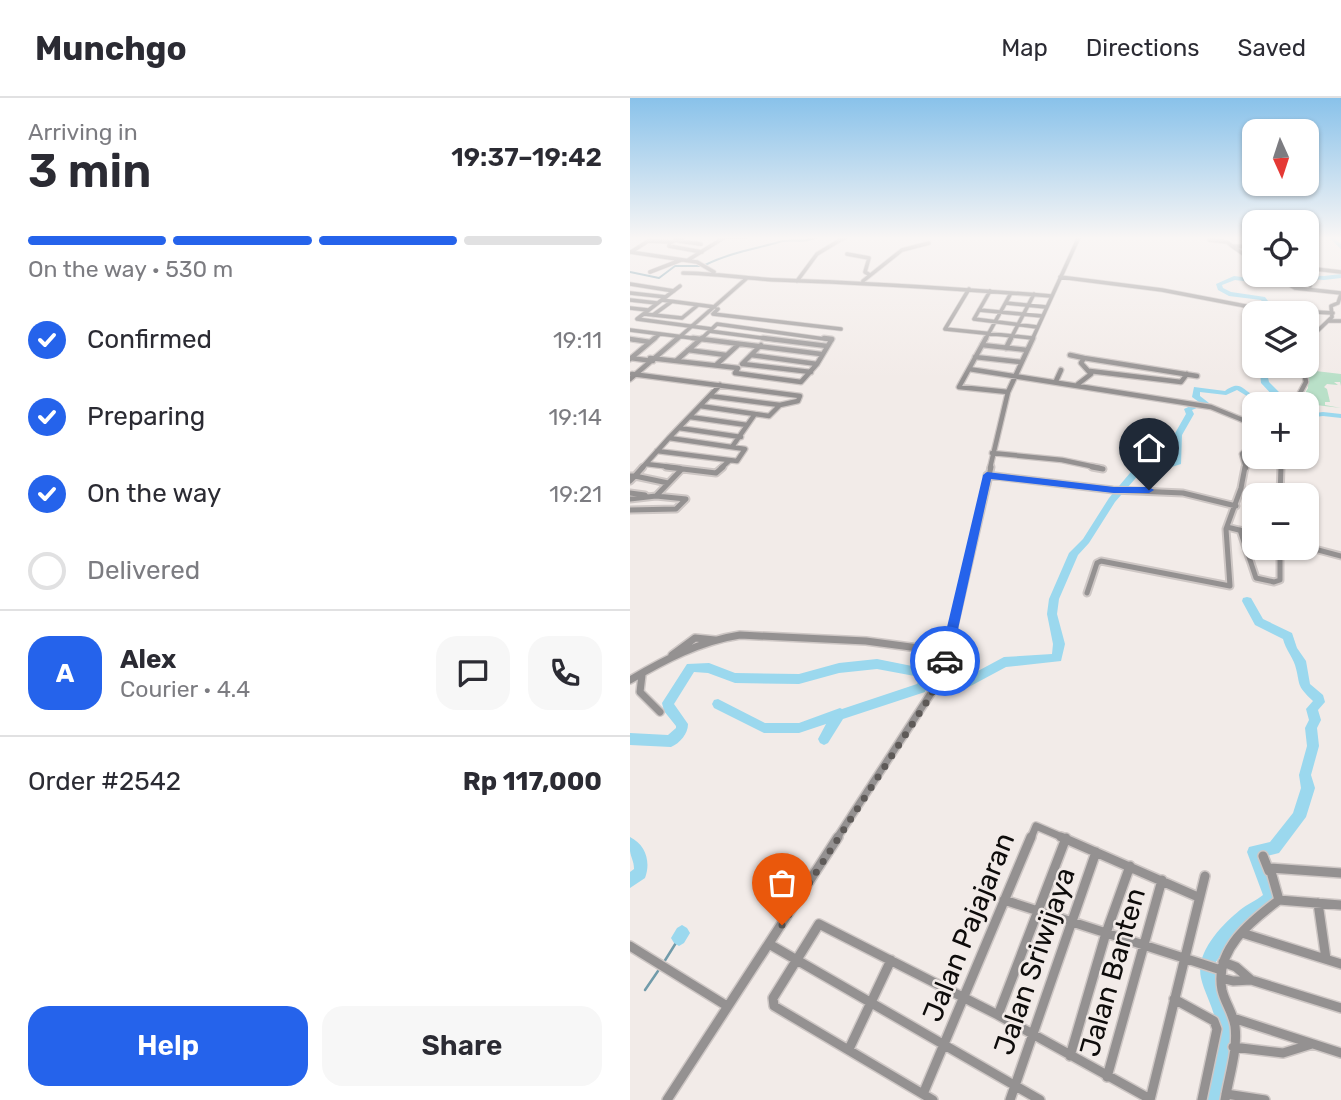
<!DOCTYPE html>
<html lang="en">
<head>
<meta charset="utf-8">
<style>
	body { margin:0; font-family:Rubik,sans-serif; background:#f7f7f7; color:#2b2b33; height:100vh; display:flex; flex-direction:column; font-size:26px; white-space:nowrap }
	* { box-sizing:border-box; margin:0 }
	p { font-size:23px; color:#7c7c81 }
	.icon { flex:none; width:38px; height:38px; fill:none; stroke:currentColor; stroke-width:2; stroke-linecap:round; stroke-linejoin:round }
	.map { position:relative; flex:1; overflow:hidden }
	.side { display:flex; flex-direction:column; background:#fff; width:630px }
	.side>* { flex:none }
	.needle { width:46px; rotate:177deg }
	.buttons { position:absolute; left:612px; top:21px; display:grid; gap:14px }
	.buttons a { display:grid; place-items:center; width:77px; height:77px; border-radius:14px; background:#fff; box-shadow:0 2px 5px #0004; font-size:35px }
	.pin { position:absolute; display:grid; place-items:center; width:60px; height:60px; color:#fff; margin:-72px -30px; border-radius:50% 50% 50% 0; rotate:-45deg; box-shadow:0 0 7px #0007 }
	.pin .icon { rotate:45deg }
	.courier { position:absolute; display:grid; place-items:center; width:70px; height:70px; margin:-35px; border:5px solid #2563eb; border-radius:50%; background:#fff; color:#222; box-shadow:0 2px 9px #0007 }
	.overview em { font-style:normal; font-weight:600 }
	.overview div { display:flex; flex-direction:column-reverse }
	.overview { display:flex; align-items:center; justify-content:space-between; height:119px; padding:0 28px }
	h1 { font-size:46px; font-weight:600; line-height:52px }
	.bar { display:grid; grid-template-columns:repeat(4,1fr); gap:10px 7px; align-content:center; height:84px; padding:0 28px }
	.bar i { height:9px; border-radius:5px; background:#e1e1e2 }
	.bar .current { background:#2563eb }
	.bar p { grid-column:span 4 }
	.line { display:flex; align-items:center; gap:18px; padding:0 28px; border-top:2px solid #e1e1e2 }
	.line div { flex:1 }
	.round { display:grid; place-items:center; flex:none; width:74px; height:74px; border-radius:21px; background:#f7f7f7 }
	ol { padding:0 28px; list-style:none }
	li { display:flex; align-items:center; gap:21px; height:77px }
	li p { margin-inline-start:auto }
	li .icon { padding:7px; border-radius:50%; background:#2563eb; color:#fff; stroke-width:4 }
	li:last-child { color:#7c7c81 }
	li i { width:38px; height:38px; border:4px solid #e1e1e2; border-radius:50% }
	.button { display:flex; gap:14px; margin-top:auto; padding:14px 28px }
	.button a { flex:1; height:80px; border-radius:21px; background:#2563eb; color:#fff; font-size:28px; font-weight:600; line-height:80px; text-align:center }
	.button a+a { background:#f7f7f7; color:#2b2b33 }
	header { display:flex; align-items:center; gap:42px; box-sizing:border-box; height:98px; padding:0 35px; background:#fff; border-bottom:2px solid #e1e1e2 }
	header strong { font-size:33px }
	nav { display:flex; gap:38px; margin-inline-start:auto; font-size:24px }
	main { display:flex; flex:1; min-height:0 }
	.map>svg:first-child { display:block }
	.green { fill:#b9e0c8 }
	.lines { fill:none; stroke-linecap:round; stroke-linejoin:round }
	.stream-far1 { stroke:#719baa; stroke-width:2 }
	.stream { stroke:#719baa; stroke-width:2.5 }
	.river { fill:#9bd8ee; fill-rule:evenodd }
	.street-far4-casing { stroke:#cec7c5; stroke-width:5 }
	.street-far3-casing { stroke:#cec7c5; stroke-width:7 }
	.street-far2-casing { stroke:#cec7c5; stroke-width:9 }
	.street-far1-casing { stroke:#cec7c5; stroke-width:10 }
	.street-casing { stroke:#cec7c5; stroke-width:12 }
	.street-far4 { stroke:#949191; stroke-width:3.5 }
	.street-far3 { stroke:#949191; stroke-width:4.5 }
	.street-far2 { stroke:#949191; stroke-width:5 }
	.street-far1 { stroke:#949191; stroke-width:7 }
	.street { stroke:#949191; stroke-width:9 }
	.route { fill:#2563eb }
	.done { stroke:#5e5a58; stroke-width:7; stroke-dasharray:0 12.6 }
	.labels { text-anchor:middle; stroke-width:5; stroke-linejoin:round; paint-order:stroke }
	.near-street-label { font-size:28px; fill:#0e0c0b; stroke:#f2ebe8 }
</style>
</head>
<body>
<header>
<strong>Munchgo</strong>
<nav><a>Map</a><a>Directions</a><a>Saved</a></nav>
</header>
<main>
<section class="side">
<div class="overview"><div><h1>3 min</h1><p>Arriving in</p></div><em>19:37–19:42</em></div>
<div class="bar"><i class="current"></i><i class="current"></i><i class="current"></i><i></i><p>On the way · 530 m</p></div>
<ol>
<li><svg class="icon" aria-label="check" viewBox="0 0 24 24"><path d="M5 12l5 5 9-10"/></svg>Confirmed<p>19:11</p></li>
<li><svg class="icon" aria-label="check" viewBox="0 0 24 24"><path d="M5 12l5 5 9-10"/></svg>Preparing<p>19:14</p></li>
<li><svg class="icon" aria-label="check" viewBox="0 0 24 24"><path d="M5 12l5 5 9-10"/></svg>On the way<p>19:21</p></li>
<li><i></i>Delivered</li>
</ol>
<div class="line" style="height:126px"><b class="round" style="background:#2563eb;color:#fff">A</b><div><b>Alex</b><p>Courier · 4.4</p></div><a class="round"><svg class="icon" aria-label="chat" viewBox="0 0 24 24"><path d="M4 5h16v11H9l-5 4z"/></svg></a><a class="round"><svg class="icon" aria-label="phone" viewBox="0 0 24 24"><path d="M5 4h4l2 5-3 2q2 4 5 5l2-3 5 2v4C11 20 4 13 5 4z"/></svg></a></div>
<div class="line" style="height:91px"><div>Order #2542</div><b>Rp 117,000</b></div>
<div class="button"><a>Help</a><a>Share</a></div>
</section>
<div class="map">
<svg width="711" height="1002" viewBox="0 0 711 1002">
	<rect width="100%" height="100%" fill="#f2ebe8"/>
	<path class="green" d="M677,272L711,276V288L710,284H704L708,287L697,286L694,289L697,291L700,304H695V307L711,310L669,305L678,290Z"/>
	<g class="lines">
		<path class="stream-far1" d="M75,167C99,155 124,151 149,144C162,140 175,146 187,139
			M0,174L29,180L45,168H70"/>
		<path class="stream" d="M34,864L49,840
			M15,892L28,873"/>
		<path class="river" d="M698,139H703L711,146V151Z
			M711,176V180L694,182L669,180L644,187L605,182L592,187L593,190L601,194L635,199L638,203L649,209L651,215H645L644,211L633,205L631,202L599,198L588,192L586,186L604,178L644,183L667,177L694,178Z
			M625,257V268H629L636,271L639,284L651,296V301L647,303H625L607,292L596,297L570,294V298L579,305L562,312L564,316L552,337L551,366L529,373L511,374L485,404L459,445L448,457L429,501L427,516L435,546L431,563L376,569L335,591L326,592L300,582L295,594L213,621L198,645L194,647L190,645L188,641L196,626L169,635H134L84,610L82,606L84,602L88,601L135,625H169L210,610L212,611L287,586L290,579L247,571L209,575L169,586L105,585L78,575L64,574L44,606L58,626C58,636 50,645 41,649L0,647V635L38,637L46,630V628L34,613L32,605L57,566L79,565L105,575L169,576L209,565L247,561L297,571L326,582L333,581L374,559L422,556L423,546L417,516L419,501L439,455L453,441L479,400L505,369L528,367L544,363V337L556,316L554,311L569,304L562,299L564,289L595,293C611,281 612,293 626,298C631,300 639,299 644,299L631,285L630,274L619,267L617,259Z
			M693,314L711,316V320L693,318L677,320V316Z
			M617,499L621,500L633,521L662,535L667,550L676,563L680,586L693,597L695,604L688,612L691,622L687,630L689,648L681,677L685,690L676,719L649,755L633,759L648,799C643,813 629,815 619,825C606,836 595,850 586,864C585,885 598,904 602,924C607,949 597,977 593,1002H575C579,979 588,955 587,932C586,914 575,897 571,880C565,854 592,827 610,812C617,806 626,803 633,797L617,754L619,749L640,744L663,715L671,690L669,677L677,648L675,630L679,622L676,611L683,603C665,586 671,587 665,567C662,558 656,552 653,541L625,527L612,503L613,500Z
			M0,739C16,747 21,764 15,780L0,790V774L4,771C4,763 1,760 0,753C0,749 0,744 0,739Z
			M52,827L57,830L60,835L54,845L49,848L44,845L41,840L47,830Z"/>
		<defs>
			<path id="street-far4" d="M97,139H116
				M579,142L597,144L602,148
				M48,143L71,146
				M40,144L39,148L72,154
				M625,149L602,148L625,164
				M0,154L67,164L84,174
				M1,154L18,143L42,144L53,139
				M217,156L239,160L235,174L240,177
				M58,162L95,139
				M677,170L711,174
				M20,174L51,162
				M53,175C85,175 117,181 149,182C240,185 330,191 421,198
				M643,177L665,190L711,195
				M677,177L680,188
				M430,179L532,192L631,211L703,215
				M167,183L187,156L215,139
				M233,183L272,152L299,145
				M0,186L44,193
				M50,188L7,221L82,231
				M339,191L315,231L402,240
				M360,193L344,221L407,229
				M0,195L36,199
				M0,202L27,205
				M32,202L85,209
				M376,205L416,209
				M0,210L18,212
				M88,211L83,216L211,231
				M349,212L412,218
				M14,216L52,220L68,207
				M23,217L41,204
				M698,223H711
				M0,232L77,242
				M79,233L147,242
				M0,241L4,242
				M23,242L30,236
				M46,242L117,180
				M70,242L87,226L202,242
				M355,242L381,195
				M380,242L404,196
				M402,242L449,139
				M678,242L702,219L701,208L708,205L711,196"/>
			<path id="street-far3" d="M63,240L191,256
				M133,240L197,248
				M356,240L329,289L378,294
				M0,241L20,244
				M677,243L680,240
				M352,247L397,252
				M376,250L381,240
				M58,252L96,257
				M121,257L187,266
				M440,257L454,260
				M345,259L391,264
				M0,260L23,263
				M20,260L108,270L105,275L171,284L187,266L202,241L194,240
				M0,261L25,240
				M47,262L72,240
				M112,266L131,247
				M113,266L181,274
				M86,267L109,246
				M339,271L581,309L625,327
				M460,273L551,284L557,276
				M2,276L170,298L168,303L150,307L139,318L125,316L102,349
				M0,281L48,240
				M426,283L431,272
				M448,286L461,276L451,265L454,260L567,278
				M80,298L150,307
				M664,306L676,284L673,268
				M70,308L125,316
				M60,319L117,327
				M49,330L111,339
				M27,353L107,363L115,351L39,340L90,287
				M362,355L432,362L470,370
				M16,366L50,370
				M12,370L39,340
				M91,370L99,363
				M360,370L378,294L403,240
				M616,370L612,356L625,344
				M651,370V359"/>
			<path id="street-far2" d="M36,369L86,375L93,369
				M462,369L473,371
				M357,377L483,392L553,395L606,408
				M0,378H5L13,369
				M0,383L5,378L38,385
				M0,395L15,397
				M650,397L651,369
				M26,398L51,372
				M0,401L26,398L56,401L46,411L0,412
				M597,429L625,436
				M610,432L626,480L644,484L650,482V450
				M677,449L711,458
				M457,495L467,465L471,463L600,488L596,431L611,390L615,369
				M323,534L361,369"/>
			<path id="street-far1" d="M42,557L65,540L85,542
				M12,577L10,594L30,614
				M0,582C34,562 70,543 110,537L236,543L318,554
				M207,740L307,586L323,532
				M401,740L406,728L434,740"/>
			<path id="street" d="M431,739L568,799
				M633,758L639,773
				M374,802L591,872
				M649,802L640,770L711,775
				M688,805L696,861
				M612,835L711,866
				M139,846L410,1002
				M0,848L97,908
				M593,864L606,869L621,882L711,910
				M591,880L603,883L621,882
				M544,901L584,923L587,931L572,1002
				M368,917L436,740
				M603,920L711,955
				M603,949L653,955L682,946
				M219,951L261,862
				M440,958L476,835L500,768
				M477,979L532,782
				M293,996L401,739
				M596,996L635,1002
				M37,1002L208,739
				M303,1002L144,908L143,900L189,826L368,917L520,1001
				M380,1002L466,754
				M520,1002L575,778
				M595,1002C599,978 608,952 605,928C603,915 595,905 592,892C584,852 621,823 649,802L711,807"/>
		</defs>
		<use href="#street-far4" class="street-far4-casing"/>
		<use href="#street-far3" class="street-far3-casing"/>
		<use href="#street-far2" class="street-far2-casing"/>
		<use href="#street-far1" class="street-far1-casing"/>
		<use href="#street" class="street-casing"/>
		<use href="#street-far4" class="street-far4"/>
		<use href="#street-far3" class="street-far3"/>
		<use href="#street-far2" class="street-far2"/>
		<use href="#street-far1" class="street-far1"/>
		<use href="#street" class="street"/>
	</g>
	<linearGradient id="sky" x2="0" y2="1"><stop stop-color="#89c2ea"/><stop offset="0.5" stop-color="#f9f6f5"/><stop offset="1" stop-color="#f9f6f5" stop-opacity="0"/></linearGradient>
	<rect width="711" height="280" fill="url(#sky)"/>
	<path class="route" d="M357,374L484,389H519L524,392L519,395H484L361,381L321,563L315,568L309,563L353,377Z"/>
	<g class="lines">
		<path class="done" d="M152,827L296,605L307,586L315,563"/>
	</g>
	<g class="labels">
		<g class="near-street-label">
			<text transform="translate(338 829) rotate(-68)" y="10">Jalan Pajajaran</text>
			<text transform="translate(404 863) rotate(-71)" y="10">Jalan Sriwijaya</text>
			<text transform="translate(482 874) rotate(-74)" y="10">Jalan Banten</text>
		</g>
	</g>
</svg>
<div class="buttons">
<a><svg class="needle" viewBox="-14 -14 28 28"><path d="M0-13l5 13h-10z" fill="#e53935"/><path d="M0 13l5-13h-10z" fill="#7c7c81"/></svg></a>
<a><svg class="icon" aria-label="locate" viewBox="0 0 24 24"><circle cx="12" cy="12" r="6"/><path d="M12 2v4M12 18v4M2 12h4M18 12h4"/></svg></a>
<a><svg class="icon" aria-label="layers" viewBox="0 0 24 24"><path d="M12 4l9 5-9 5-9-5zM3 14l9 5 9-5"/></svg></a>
<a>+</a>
<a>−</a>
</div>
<div class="pin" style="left:152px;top:827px;background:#ea580c"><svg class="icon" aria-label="bag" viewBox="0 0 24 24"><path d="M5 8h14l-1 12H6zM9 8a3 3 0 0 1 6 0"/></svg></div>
<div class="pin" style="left:519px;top:392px;background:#1f2937"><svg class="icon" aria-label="home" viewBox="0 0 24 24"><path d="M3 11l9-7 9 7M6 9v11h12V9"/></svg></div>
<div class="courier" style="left:315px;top:563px"><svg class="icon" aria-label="car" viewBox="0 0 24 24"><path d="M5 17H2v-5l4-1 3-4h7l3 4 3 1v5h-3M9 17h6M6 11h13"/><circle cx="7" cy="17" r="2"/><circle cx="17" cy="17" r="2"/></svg></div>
</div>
</main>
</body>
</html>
